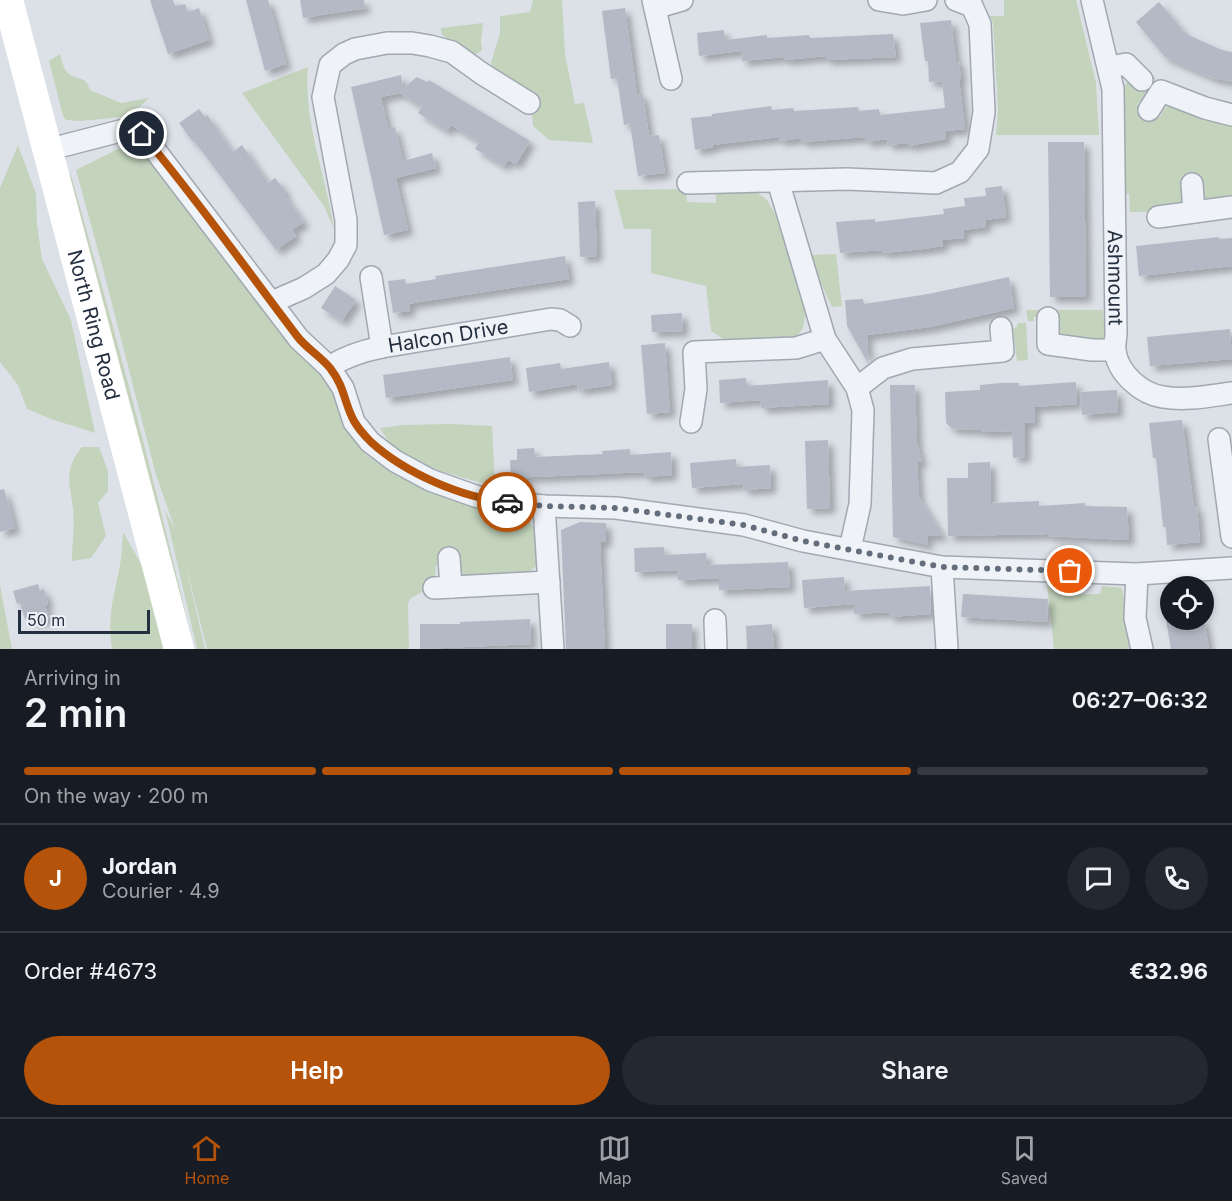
<!DOCTYPE html>
<html lang="en">
<head>
<meta charset="utf-8">
<style>
	body { margin:0; font-family:Inter,sans-serif; background:#242831; color:#f1f3f6; height:100vh; display:flex; flex-direction:column; font-size:22px; white-space:nowrap }
	* { box-sizing:border-box; margin:0 }
	p { font-size:20px; color:#9ea1a6 }
	.icon { flex:none; width:33px; height:33px; fill:none; stroke:currentColor; stroke-width:2; stroke-linecap:round; stroke-linejoin:round }
	.map { position:relative; height:649px; overflow:hidden }
	.sheet { display:flex; flex-direction:column; background:#171b24; flex:1 }
	.sheet>* { flex:none }
	.fabs { position:absolute; left:1160px; top:576px; display:grid; gap:12px }
	.fabs a { display:grid; place-items:center; width:54px; height:54px; border-radius:50%; background:#171b24; box-shadow:0 3px 9px #0003; font-size:30px }
	.scale { position:absolute; left:18px; bottom:15px; width:132px; box-sizing:border-box; padding-left:6px; border:3px solid #242f40; border-top:0; font-size:16px; line-height:21px; white-space:nowrap; color:#242f40; -webkit-text-stroke:4px #ecf0f6; paint-order:stroke }
	.pin { position:absolute; display:grid; place-items:center; width:51px; height:51px; color:#fff; margin:-26px; border:3px solid #fff; border-radius:50%; box-shadow:0 2px 6px #0007 }
	.courier { position:absolute; display:grid; place-items:center; width:60px; height:60px; margin:-30px; border:4px solid #b45309; border-radius:50%; background:#fff; color:#222; box-shadow:0 2px 8px #0007 }
	.head em { font-style:normal; font-weight:600 }
	.head div { display:flex; flex-direction:column-reverse }
	.head { display:flex; align-items:center; justify-content:space-between; height:102px; padding:0 24px }
	h1 { font-size:39px; font-weight:600; line-height:45px }
	.bar { display:grid; grid-template-columns:repeat(4,1fr); gap:9px 6px; align-content:center; height:72px; padding:0 24px }
	.bar i { height:8px; border-radius:4px; background:#363941 }
	.bar .selected { background:#b45309 }
	.bar p { grid-column:span 4 }
	.line { display:flex; align-items:center; gap:15px; padding:0 24px; border-top:2px solid #363941 }
	.line div { flex:1 }
	.round { display:grid; place-items:center; flex:none; width:63px; height:63px; border-radius:32px; background:#242831 }
	.primary-button { display:flex; gap:12px; margin-top:auto; padding:12px 24px }
	.primary-button a { flex:1; height:69px; border-radius:36px; background:#b45309; color:#fff; font-size:24px; font-weight:600; line-height:69px; text-align:center }
	.primary-button a+a { background:#242831; color:#f1f3f6 }
	.tab-bar { display:flex; justify-content:space-around; align-items:center; height:84px; border-top:2px solid #363941; background:#171b24; font-size:16px; color:#9ea1a6 }
	.tab-bar a { display:grid; justify-items:center; gap:3px }
	.tab-bar .selected { color:#b45309 }
	.map>svg:first-child { display:block }
	.green { fill:#c3d3bc }
	.building { fill:#b3bac6; filter:url(#shadow) }
	.lines { fill:none; stroke-linecap:round; stroke-linejoin:round }
	.street-casing { stroke:#a1a8b2; stroke-width:24 }
	.street { stroke:#eff2f6; stroke-width:21 }
	.secondary { stroke:#fff; stroke-width:30 }
	.done { stroke:#646d7b; stroke-width:6; stroke-dasharray:0 10.8 }
	.route { stroke:#b45309; stroke-width:8 }
	.labels { text-anchor:middle; stroke-width:6; stroke-linejoin:round; paint-order:stroke }
	.street-label { font-size:20px; fill:#242f40; stroke:#ecf0f6 }
</style>
</head>
<body>
<div class="map">
<svg width="1232" height="649" viewBox="0 0 1232 649">
	<defs>
		<filter id="shadow"><feDropShadow dx="5.5" dy="5.5" stdDeviation="3" flood-color="#0004"/></filter>
	</defs>
	<rect width="100%" height="100%" fill="#dce1e8"/>
	<path class="green" d="M533,0H562L565,54L575,104L584,103L593,143L549,140L533,126L530,93L493,68L491,63L500,33V16L530,12Z
		M1004,0H1076L1096,83L1099,135H996L998,110L993,24L990,16H1004Z
		M483,23L481,41L482,50L473,57L442,35L441,28Z
		M60,54C62,62 64,72 72,76C81,80 86,77 90,90L121,103L149,98L134,112L133,116L80,121L66,120L63,116L49,61Z
		M308,67C303,122 326,175 334,229L324,206L242,93Z
		M1149,73L1156,78L1137,105L1160,117L1165,108L1173,105L1232,124V199L1205,200L1200,195C1191,199 1183,205 1174,208C1160,213 1144,212 1130,212L1129,194H1124L1121,90L1127,82Z
		M18,145L36,194L37,224L42,259L71,320L95,433L51,419L27,409L18,385L0,362V188Z
		M128,147L136,149L145,159H150L298,353L318,369L329,382L350,429L365,454L389,471L421,488L484,509L516,515L529,522L536,530L538,557L536,566L529,573L460,579L452,565H436C435,589 427,588 410,599L408,604L409,649H207L183,554L205,649H197L165,510L175,529L156,475L102,265L76,170L120,148Z
		M70,172C115,330 157,489 194,649H188L69,182Z
		M686,189L687,202L716,203V191H755L767,200L775,214L806,310L803,328L797,336L787,339L728,342L711,331L706,286L651,273V229H624L614,190Z
		M836,254L842,306L832,307L818,277L812,255Z
		M1026,310H1103L1105,337C1093,344 1068,341 1057,332V318L1034,317V321H1028Z
		M1018,323H1026L1028,360L1017,361L1013,328L1017,327Z
		M450,424L492,426L495,486C467,479 416,467 394,447C389,442 384,435 380,428L403,425Z
		M82,447H99L108,471V491L98,503L106,536L91,558L72,561C72,544 75,526 73,509C70,483 63,470 82,447Z
		M123,532L146,573L164,649H112C107,615 114,597 120,565C122,554 122,543 123,532Z
		M0,585L1,591L12,649H0Z
		M1047,585H1071L1074,594H1100L1102,586L1122,588L1133,649H1054Z"/>
	<path class="building" d="M150,0H173L175,6L185,4L188,12L199,8L209,40L168,54Z
		M246,0H268L286,64L265,71Z
		M300,0H364L365,8L303,18Z
		M1159,2L1186,34L1222,50L1232,52V82L1213,78L1165,57L1136,22Z
		M625,8L637,95L643,94L649,136L659,135L665,173L638,176L630,124L624,125L617,78L611,79L602,11Z
		M951,20L956,61H959L961,79H959L965,129L945,131L946,139L908,146V143L888,145L887,139L866,142L865,137L802,142L801,138L780,141L779,137L712,145L713,147L695,150L691,118L712,116V114L771,106L772,110L793,108L794,111L858,107L859,111L879,109L880,115L945,108L942,81L929,82L928,61H925L920,23Z
		M724,30L725,40L767,35V38L809,35L810,38L893,34L896,57L826,60V56L784,60V57L742,61L741,51L699,56L697,33Z
		M401,75L403,88L417,77L427,82L429,80L530,141L516,164L508,160L504,166L475,149L479,142L451,125L447,131L418,113L422,107L400,93L381,97L388,129L395,127L403,161L432,153L436,168L396,178L408,230L384,235L351,87Z
		M199,109L205,117L207,115L233,152L242,145L268,183L275,178L286,192L284,194L304,222L292,230L296,236L276,250L195,142L194,143L179,123Z
		M1048,142H1084L1086,297H1050Z
		M1002,186L1006,217L985,220L986,227L963,230L964,238L943,240V246L923,249L883,253L882,250L840,253L836,222L875,219V222L944,214L943,209L965,206L964,198L986,196L985,188Z
		M595,201L597,256L580,257L578,202Z
		M1219,237V239L1232,238V266L1139,276L1136,246Z
		M565,256L569,279L419,302L409,304L410,311L393,313L388,281L405,279L406,284L436,279L435,276Z
		M1009,277L1014,308L930,327L867,335L868,363L847,326L845,300L863,299L864,304L928,294Z
		M335,286L356,300L342,321L321,308Z
		M682,313L683,331L652,332L651,315Z
		M1230,329L1232,359L1150,366L1147,337Z
		M665,343L670,412L647,414L641,345Z
		M510,357L513,380L386,398L383,375Z
		M609,362L612,385L578,390L577,384L529,392L526,368L560,363L561,369Z
		M746,378L747,386L828,380L829,404L761,408L760,400L720,403L719,380Z
		M1076,382L1077,404L1034,407L1035,422L1025,423V457L1013,458L1012,431L982,432L981,430L953,429L946,423L945,392L980,390V385L1001,383H1019V386Z
		M890,385H915L917,443L922,462H917L919,497L943,536H927L928,545L893,537Z
		M1117,390L1118,412L1082,415L1080,392Z
		M1182,420L1194,507L1197,506L1200,542L1167,545L1166,527H1163L1156,458H1153L1149,423Z
		M828,440L830,508L807,509L805,441Z
		M534,448L535,457L603,454L602,451L630,449V455L671,452L672,475L645,477L644,472L511,478L510,460H517V449Z
		M736,459V467L770,465L771,488L744,490L743,484L692,488L690,463Z
		M990,462L991,503L1039,501V506L1085,503V506L1127,507L1129,540L1048,536V534L948,536L947,478H968V463Z
		M4,489L15,528L0,532V490Z
		M580,522L606,523V542H600L605,649H566L561,530Z
		M664,547L665,555L706,553L707,565L788,562L790,587L719,590V578L678,580L677,570L635,572L634,548Z
		M844,577L845,591L930,586L931,614L889,617V612L854,614V604L804,608L802,580Z
		M38,584L40,591L44,589L48,604L45,605L49,619L33,623L32,617L25,619L20,603L17,604L13,591Z
		M963,594L1048,599L1047,622L961,617Z
		M530,619L531,644L420,649V624H460V622Z
		M1166,620H1204L1209,649H1171Z
		M666,624H692V649H666Z
		M772,624L774,649H747L746,626Z"/>
	<g class="lines">
		<defs>
			<g id="street">
				<path d="M653,0L671,79"/>
				<path d="M879,0L903,4L926,0"/>
				<path id="s1" d="M1092,0L1113,89L1116,333C1116,339 1114,345 1115,351C1118,373 1141,394 1163,397C1185,401 1210,396 1232,393"/>
				<path d="M655,8L682,0"/>
				<path d="M1110,67L1126,64L1142,80"/>
				<path d="M1149,110L1161,91L1205,108L1232,115"/>
				<path d="M47,150L124,130L142,133L299,339L329,367L343,388L354,422L370,442L395,461L430,480L475,496L501,502L544,506L616,508L744,525L803,541L942,567L1137,574L1232,568"/>
				<path d="M778,181L825,339L857,388L863,410L860,504L850,549"/>
				<path d="M688,183L847,179L936,183L960,172L978,149L984,112L980,24L972,6L956,0"/>
				<path d="M1192,184L1194,212"/>
				<path d="M1158,217L1232,207"/>
				<path d="M371,277L382,347"/>
				<path d="M272,302L304,288L326,274L338,260L346,245V220L323,97L330,65L344,54L355,49L387,43H412L430,46L452,52L481,73L529,103"/>
				<path d="M1048,318V344L1092,350H1115"/>
				<path id="s2" d="M329,367C346,356 362,351 382,347L551,319L560,320L570,326"/>
				<path d="M857,388L883,368L912,359L1003,351L1001,328"/>
				<path d="M691,422L696,389L694,352L796,348L825,339"/>
				<path d="M1219,439L1232,537"/>
				<path d="M544,506L553,649"/>
				<path d="M449,558L451,587"/>
				<path d="M942,567L947,649"/>
				<path d="M1137,574L1135,618L1142,649"/>
				<path d="M434,588L549,582"/>
				<path d="M715,620L716,649"/>
			</g>
		</defs>
		<use href="#street" class="street-casing"/>
		<use href="#street" class="street"/>
		<path class="secondary" id="s3" d="M8,0L179,649"/>
	</g>
	<g class="lines">
		<path class="done" d="M507,502L544,506L616,508L744,525L803,541L942,567L1070,571"/>
		<path class="route" d="M142,134C197,199 246,269 297,336C306,348 320,356 330,368C345,387 344,403 354,421C358,428 366,437 371,442C405,473 462,498 507,502"/>
	</g>
	<g class="labels">
		<g class="street-label">
			<text dy="7" stroke="none"><textPath href="#s1" startOffset="280">Ashmount</textPath></text>
			<text dy="7" stroke="none"><textPath href="#s3" startOffset="336">North Ring Road</textPath></text>
			<text dy="7" stroke="none"><textPath href="#s2" startOffset="124">Halcon Drive</textPath></text>
		</g>
	</g>
</svg>
<div class="fabs">
<a><svg class="icon" aria-label="locate" viewBox="0 0 24 24"><circle cx="12" cy="12" r="6"/><path d="M12 2v4M12 18v4M2 12h4M18 12h4"/></svg></a>
</div>
<div class="scale">50 m</div>
<div class="pin" style="left:1070px;top:571px;background:#ea580c"><svg class="icon" aria-label="bag" viewBox="0 0 24 24"><path d="M5 8h14l-1 12H6zM9 8a3 3 0 0 1 6 0"/></svg></div>
<div class="pin" style="left:142px;top:134px;background:#1f2937"><svg class="icon" aria-label="home" viewBox="0 0 24 24"><path d="M3 11l9-7 9 7M6 9v11h12V9"/></svg></div>
<div class="courier" style="left:507px;top:502px"><svg class="icon" aria-label="car" viewBox="0 0 24 24"><path d="M5 17H2v-5l4-1 3-4h7l3 4 3 1v5h-3M9 17h6M6 11h13"/><circle cx="7" cy="17" r="2"/><circle cx="17" cy="17" r="2"/></svg></div>
</div>
<section class="sheet">
<div class="head"><div><h1>2 min</h1><p>Arriving in</p></div><em>06:27–06:32</em></div>
<div class="bar"><i class="selected"></i><i class="selected"></i><i class="selected"></i><i></i><p>On the way · 200 m</p></div>
<div class="line" style="height:108px"><b class="round" style="background:#b45309;color:#fff">J</b><div><b>Jordan</b><p>Courier · 4.9</p></div><a class="round"><svg class="icon" aria-label="chat" viewBox="0 0 24 24"><path d="M4 5h16v11H9l-5 4z"/></svg></a><a class="round"><svg class="icon" aria-label="phone" viewBox="0 0 24 24"><path d="M5 4h4l2 5-3 2q2 4 5 5l2-3 5 2v4C11 20 4 13 5 4z"/></svg></a></div>
<div class="line" style="height:78px"><div>Order #4673</div><b>€32.96</b></div>
<div class="primary-button"><a>Help</a><a>Share</a></div>
</section>
<nav class="tab-bar">
<a class="selected"><svg class="icon" aria-label="home" viewBox="0 0 24 24"><path d="M3 11l9-7 9 7M6 9v11h12V9"/></svg>Home</a>
<a><svg class="icon" aria-label="map" viewBox="0 0 24 24"><path d="M3 6l6-2 6 2 6-2v14l-6 2-6-2-6 2zM9 4v14M15 6v14"/></svg>Map</a>
<a><svg class="icon" aria-label="saved" viewBox="0 0 24 24"><path d="M7 4h10v16l-5-4-5 4z"/></svg>Saved</a>
</nav>
</body>
</html>
